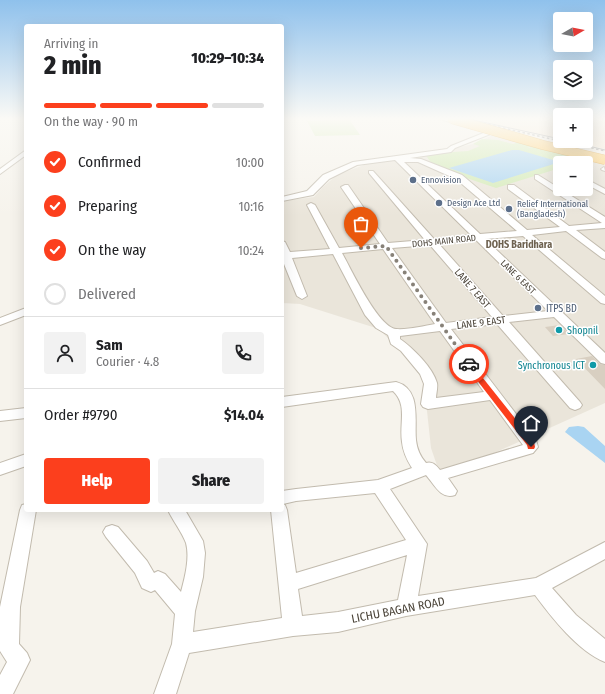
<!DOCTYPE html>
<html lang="en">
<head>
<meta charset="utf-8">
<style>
	body { margin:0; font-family:"Fira Sans Condensed",sans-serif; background:#f2f2f2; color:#202124; height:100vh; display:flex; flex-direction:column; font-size:15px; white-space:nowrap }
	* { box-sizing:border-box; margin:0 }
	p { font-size:13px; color:#757577 }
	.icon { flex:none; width:22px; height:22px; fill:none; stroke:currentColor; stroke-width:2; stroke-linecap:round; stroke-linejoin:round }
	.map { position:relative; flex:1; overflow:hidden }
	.panel { position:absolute; left:24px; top:24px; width:260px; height:488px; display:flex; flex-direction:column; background:#fff; border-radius:4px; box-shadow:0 4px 16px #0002 }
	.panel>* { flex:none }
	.needle { width:26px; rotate:81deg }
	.controls { position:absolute; left:553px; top:12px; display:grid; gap:8px }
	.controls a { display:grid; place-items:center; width:40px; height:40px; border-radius:4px; background:#fff; box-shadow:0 4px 16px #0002; font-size:20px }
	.pin { position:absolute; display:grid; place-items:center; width:34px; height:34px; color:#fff; margin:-41px -17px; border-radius:50% 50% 50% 0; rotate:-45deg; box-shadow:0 0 4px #0007 }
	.pin .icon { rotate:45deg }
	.courier { position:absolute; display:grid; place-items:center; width:40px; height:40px; margin:-20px; border:3px solid #fc3f1d; border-radius:50%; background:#fff; color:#222; box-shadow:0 1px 5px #0007 }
	.head em { font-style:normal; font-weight:800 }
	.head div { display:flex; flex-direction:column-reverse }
	.head { display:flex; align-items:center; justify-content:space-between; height:68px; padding:0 20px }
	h1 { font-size:26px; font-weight:800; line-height:30px }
	.bar { display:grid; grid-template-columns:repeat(4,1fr); gap:6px 4px; align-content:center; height:48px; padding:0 20px }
	.bar i { height:5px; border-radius:3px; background:#e0e0e0 }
	.bar .current { background:#fc3f1d }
	.bar p { grid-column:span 4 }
	.line { display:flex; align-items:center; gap:10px; padding:0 20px; border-top:1px solid #e0e0e0 }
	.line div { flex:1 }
	.round { display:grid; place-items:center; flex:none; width:42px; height:42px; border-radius:4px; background:#f2f2f2 }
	ol { padding:0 20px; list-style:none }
	li { display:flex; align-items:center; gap:12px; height:44px }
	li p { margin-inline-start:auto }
	li .icon { padding:4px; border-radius:50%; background:#fc3f1d; color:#fff; stroke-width:4 }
	li:last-child { color:#757577 }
	li i { width:22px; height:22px; border:2px solid #e0e0e0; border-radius:50% }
	.button { display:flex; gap:8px; margin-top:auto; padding:8px 20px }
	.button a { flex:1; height:46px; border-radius:4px; background:#fc3f1d; color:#fff; font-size:16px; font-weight:800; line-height:46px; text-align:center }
	.button a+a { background:#f2f2f2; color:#202124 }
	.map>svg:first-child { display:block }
	.residential { fill:#eae5da; fill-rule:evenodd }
	.commercial { fill:#f7ead8 }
	.green { fill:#d2eab5 }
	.water { fill:#a9d4f2 }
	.building { fill:#d8cfc1 }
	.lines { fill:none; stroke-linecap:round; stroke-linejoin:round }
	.minor-casing { stroke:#c2bbae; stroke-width:2 }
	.minor { fill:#fff; fill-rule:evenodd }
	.tram { stroke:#9a9a9a; stroke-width:1 }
	.rail { stroke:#9a9a9a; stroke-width:1.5; stroke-dasharray:2.5 2.5; stroke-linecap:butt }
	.highway-bridge-casing { stroke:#e0a43c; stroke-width:10; stroke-linecap:butt }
	.highway-bridge { stroke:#ffcf6e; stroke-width:9 }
	.route { fill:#fc3f1d }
	.done { stroke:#878178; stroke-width:4; stroke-dasharray:0 7.2 }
	.service-dot { fill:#5c6f8a; stroke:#fff; stroke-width:1.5 }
	.culture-dot { fill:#0f9aa8; stroke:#fff; stroke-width:1.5 }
	.labels { text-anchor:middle; stroke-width:3; stroke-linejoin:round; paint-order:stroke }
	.far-service-label { font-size:9px; fill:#4e5e75; stroke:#fff; text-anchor:start }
	.far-street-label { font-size:9px; fill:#4b4439; stroke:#fff }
	.far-quarter-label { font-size:10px; font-weight:bold; fill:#6e6250; stroke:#fff }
	.street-label { font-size:10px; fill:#4b4439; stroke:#fff }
	.service-label { font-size:10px; fill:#4e5e75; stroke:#fff; text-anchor:start }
	.culture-label { font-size:10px; fill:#0d838f; stroke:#fff; text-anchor:start }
	.near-street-label { font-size:12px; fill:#4b4439; stroke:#fff }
</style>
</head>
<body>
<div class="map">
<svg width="605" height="694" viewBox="0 0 605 694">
	<rect width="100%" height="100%" fill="#f6f3ec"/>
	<path class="residential" d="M493,135L605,162V403L441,477L431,448L423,374L379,329L300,304L282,303V201L314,197L323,187L337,175L372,162L417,157L473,144ZM560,163H586V189H560Z"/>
	<path class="commercial" d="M502,119H560V139L488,123Z
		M586,119H605V149L571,141H586Z"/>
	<path class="green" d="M349,119L360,135L315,136L307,121Z
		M482,139L498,140L513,144L519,142L533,145L528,148H529L535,145L582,157L576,161L579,162L560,163V168L496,188L434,167L425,154L468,151L480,146L473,144Z"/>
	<path class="water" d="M512,150H519L560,162L493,183L449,168Z
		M578,426L584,427L605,446V463L565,432L569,427Z"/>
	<path class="building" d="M560,325L569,334L553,336L545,327Z
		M592,356L600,364L605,365V389L576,359Z"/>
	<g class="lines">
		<defs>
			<path id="minor" d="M440,119H448L466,124L463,126Z
				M491,130L494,132L493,133L455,148L451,152L410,158L421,159L462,175L527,230L560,227L508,189V185H514L569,226L602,223L535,179V175H538L605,217V228L576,230L605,252V259L602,258L566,231L532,235L605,296V304L601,303L523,236L485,239L605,353V364L601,363L554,317L509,322L580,402L582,405L580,408L575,410L570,408L497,324L451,329L536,440L538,447L533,453L448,478L457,491L455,495C441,500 434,484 426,475L390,489L427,544L418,596L536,578L605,542V559L552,588L576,615L605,639V662C578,651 552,618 535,595L406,616L338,632L293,636L189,653L176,694H154L172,644L175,614L155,590L151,592L142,588L135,573L106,537L103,532L106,527L112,525L118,527L147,561L154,573L158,571L165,574L181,592C185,577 190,558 186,543C182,532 173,521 168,510H185L203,541L205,553L203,577L195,611L193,632L282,618L271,510H282V491L296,489L378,480L412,468C407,460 403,452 402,442C399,423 408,405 393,391L282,407V397L396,382C422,389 414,421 416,440C417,449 420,456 426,463C432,461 436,465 440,470L523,445L490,400L428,409L423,407L421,404L424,384L420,374L401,351L391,344L388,335L376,328L365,315L333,254L292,258L307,296L302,299L297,296L282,259V241L285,242L290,252L330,249L307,205L311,203L315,205L339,248L380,244L341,187L345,185H348L388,243L425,240L369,173V171H373L434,239L471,235L395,160L357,165L329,179L313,195L282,201V197L307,191L323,175L353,162L447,149L451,146ZM404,162H418L456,179L517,231L480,234ZM476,240L548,311L503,316L439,244ZM430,245L492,317L446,323L392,248ZM383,249L435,324C424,326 407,330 396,329C378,327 351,269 342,253ZM440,331L484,392L436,398C436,394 438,387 437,383C433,368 413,348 400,339V336ZM375,493L406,540L296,573L287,510L285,505L283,504L296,501ZM407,555L398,600L338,612L302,616L298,589Z
				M26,150V155L0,174V169Z
				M604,167L605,171L602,170L601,169Z
				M586,179L605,189V194L586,184Z
				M26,308V315L0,325V318Z
				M26,408V418L0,421V411Z
				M26,454V466L0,475V463Z
				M26,504V510H36L20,607L19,644L27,653L30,660L13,694H0V675L7,662L0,651V607L20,510L22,505Z"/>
		</defs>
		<use href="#minor" class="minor-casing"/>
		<use href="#minor" class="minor"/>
		<path class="tram" d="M469,119L560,139
			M568,141L605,150"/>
		<path class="rail" d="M464,119L560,141
			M562,141L605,151"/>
		<defs>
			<path id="highway-bridge" d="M452,119L543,145L605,160"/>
		</defs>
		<use href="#highway-bridge" class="highway-bridge-casing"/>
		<use href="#highway-bridge" class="highway-bridge"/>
	</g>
	<linearGradient id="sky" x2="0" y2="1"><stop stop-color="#8fc1ec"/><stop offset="0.55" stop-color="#fbfaf6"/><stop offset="1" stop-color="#fbfaf6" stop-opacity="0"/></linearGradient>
	<rect width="605" height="216" fill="url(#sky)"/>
	<path class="route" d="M469,362L471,363L534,442L535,447L534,449H528L527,445L466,366L465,364Z"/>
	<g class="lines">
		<path class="done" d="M361,248L386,246L469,364"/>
	</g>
	<g class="service-dot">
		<circle cx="413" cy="180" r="4"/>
		<circle cx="439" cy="203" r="4"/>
		<circle cx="509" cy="209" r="4"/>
		<circle cx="538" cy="308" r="4"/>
	</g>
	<g class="culture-dot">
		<circle cx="559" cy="330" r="4"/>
		<circle cx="593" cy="365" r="4"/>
	</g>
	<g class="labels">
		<g class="far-service-label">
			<text x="421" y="183">Ennovision</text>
			<text x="447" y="206">Design Ace Ltd</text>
			<text x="517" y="207">Relief International<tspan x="517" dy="10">(Bangladesh)</tspan></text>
		</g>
		<g class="far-street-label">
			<text transform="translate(444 241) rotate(-6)" y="3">DOHS MAIN ROAD</text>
			<text transform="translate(518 277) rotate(44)" y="3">LANE 6 EAST</text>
		</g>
		<g class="far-quarter-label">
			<text x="519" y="248">DOHS Baridhara</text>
		</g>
		<g class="street-label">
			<text transform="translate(473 288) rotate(49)" y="4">LANE 7 EAST</text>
			<text transform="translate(481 322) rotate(-7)" y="4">LANE 9 EAST</text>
		</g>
		<g class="service-label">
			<text x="546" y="312">ITPS BD</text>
		</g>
		<g class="culture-label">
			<text x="567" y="334">Shopnil</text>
			<text x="585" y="369" text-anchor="end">Synchronous ICT</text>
		</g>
		<g class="near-street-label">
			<text transform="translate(398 610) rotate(-11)" y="4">LICHU BAGAN ROAD</text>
		</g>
	</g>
</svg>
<div class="controls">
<a><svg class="needle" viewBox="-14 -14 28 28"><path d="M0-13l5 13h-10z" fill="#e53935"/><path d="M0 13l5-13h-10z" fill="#757577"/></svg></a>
<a><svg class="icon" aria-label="layers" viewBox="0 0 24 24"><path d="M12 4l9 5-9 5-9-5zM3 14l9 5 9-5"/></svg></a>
<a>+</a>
<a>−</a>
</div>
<div class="pin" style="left:361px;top:248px;background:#ea580c"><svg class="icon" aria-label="bag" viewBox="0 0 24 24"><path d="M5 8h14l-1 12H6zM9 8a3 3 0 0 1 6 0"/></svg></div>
<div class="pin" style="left:531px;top:447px;background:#1f2937"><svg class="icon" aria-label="home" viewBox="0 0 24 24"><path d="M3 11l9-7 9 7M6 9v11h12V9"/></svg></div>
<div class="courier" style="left:469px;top:364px"><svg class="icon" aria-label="car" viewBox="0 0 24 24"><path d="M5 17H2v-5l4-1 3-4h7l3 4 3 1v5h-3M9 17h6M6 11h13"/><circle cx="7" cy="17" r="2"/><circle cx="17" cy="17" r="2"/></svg></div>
<section class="panel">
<div class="head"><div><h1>2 min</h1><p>Arriving in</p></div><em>10:29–10:34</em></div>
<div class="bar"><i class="current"></i><i class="current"></i><i class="current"></i><i></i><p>On the way · 90 m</p></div>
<ol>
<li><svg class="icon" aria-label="check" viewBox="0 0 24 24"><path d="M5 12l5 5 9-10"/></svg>Confirmed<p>10:00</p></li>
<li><svg class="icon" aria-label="check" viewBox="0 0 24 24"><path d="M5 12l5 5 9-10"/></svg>Preparing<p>10:16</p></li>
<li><svg class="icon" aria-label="check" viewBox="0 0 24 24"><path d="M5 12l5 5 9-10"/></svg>On the way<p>10:24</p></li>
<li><i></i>Delivered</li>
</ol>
<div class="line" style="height:72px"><a class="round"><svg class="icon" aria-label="person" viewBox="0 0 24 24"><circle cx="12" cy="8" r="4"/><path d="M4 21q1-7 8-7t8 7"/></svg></a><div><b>Sam</b><p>Courier · 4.8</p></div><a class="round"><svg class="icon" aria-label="phone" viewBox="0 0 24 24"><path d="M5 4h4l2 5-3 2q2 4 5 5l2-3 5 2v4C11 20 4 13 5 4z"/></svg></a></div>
<div class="line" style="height:52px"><div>Order #9790</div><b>$14.04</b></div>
<div class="button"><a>Help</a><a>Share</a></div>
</section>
</div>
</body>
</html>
